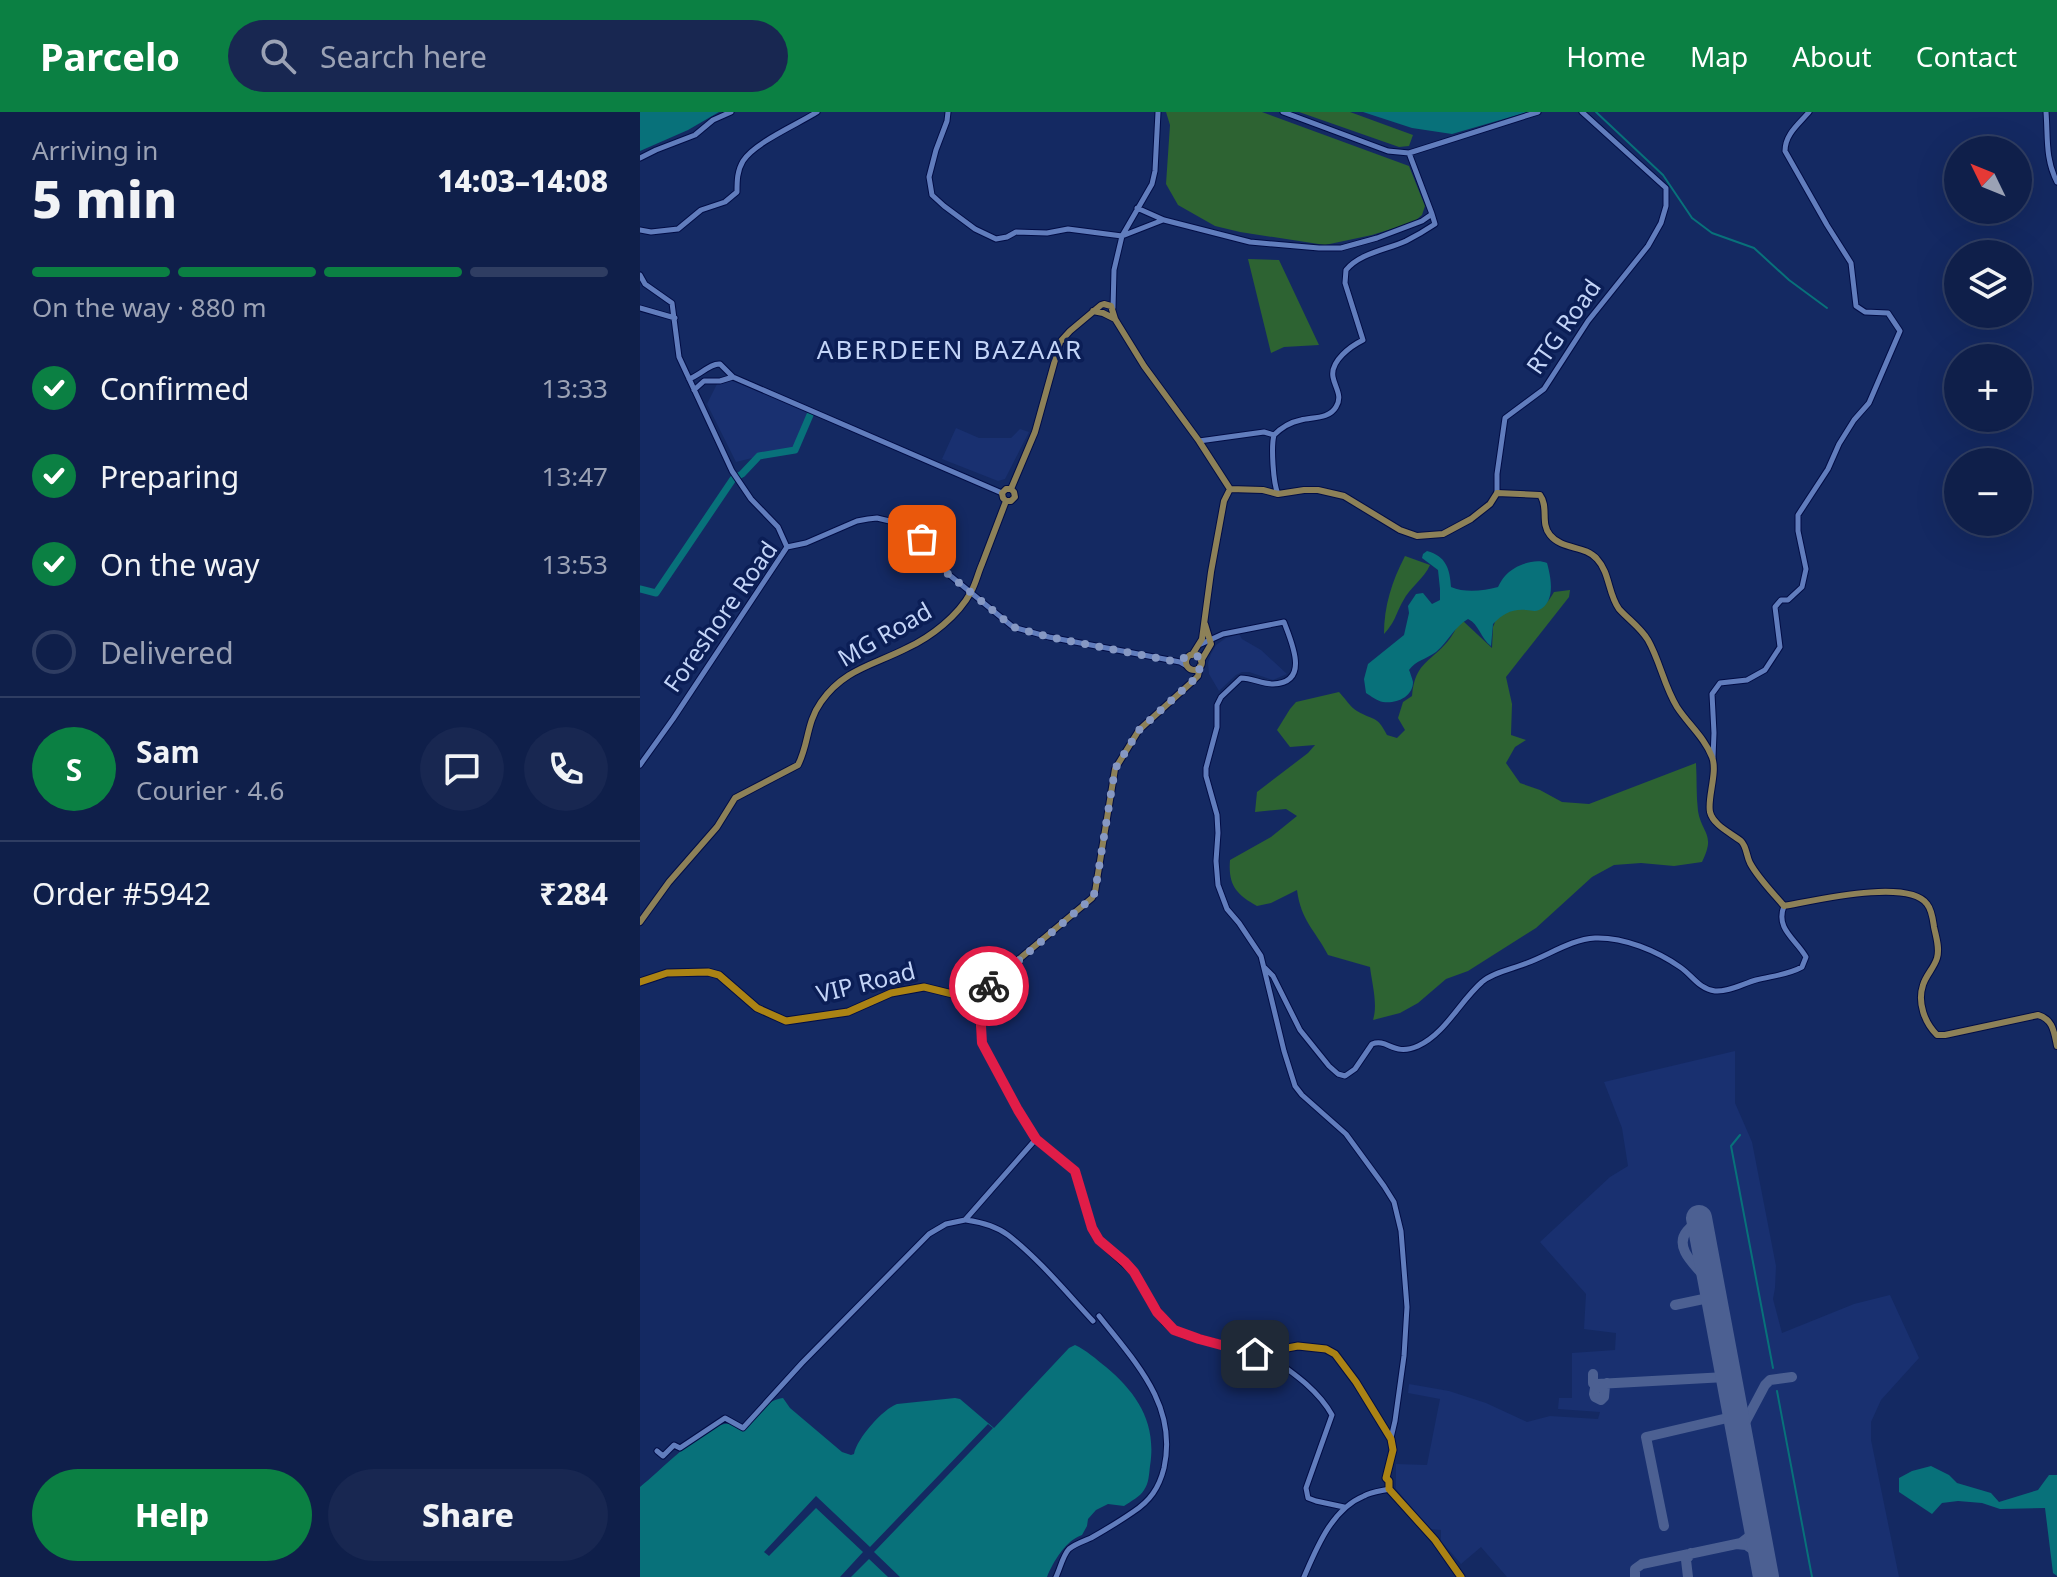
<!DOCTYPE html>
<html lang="en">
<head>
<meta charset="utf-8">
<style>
	body { margin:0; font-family:"Noto Sans",sans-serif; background:#182751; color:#f1f3f6; height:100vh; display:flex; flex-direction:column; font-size:30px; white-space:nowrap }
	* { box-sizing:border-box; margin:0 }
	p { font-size:26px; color:#9ba2b5 }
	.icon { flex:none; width:44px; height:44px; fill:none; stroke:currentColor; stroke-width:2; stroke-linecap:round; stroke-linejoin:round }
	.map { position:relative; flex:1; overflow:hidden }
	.side { display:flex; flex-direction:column; background:#0f1f4a; width:640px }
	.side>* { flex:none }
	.needle { width:52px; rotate:313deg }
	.controls { position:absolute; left:1304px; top:24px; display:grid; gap:16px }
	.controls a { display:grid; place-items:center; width:88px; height:88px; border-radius:50%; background:#0f1f4a; box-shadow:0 8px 32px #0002,0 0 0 2px #2f3d62; font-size:40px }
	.pin { position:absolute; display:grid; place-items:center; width:68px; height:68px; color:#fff; margin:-34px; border-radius:16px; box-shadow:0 4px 12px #0006 }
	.courier { position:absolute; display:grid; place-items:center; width:80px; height:80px; margin:-40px; border:6px solid #e11d48; border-radius:50%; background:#fff; color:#222; box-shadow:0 2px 10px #0007 }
	.head em { font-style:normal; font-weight:800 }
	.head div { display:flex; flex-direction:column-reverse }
	.head { display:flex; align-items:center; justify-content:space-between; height:136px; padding:0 32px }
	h1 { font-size:52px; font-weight:800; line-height:60px }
	.bar { display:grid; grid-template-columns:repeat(4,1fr); gap:12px 8px; align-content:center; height:96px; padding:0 32px }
	.bar i { height:10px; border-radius:6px; background:#2f3d62 }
	.bar .on { background:#0b8043 }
	.bar p { grid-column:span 4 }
	.line { display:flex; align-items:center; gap:20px; padding:0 32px; border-top:2px solid #2f3d62 }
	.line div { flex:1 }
	.round { display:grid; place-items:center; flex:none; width:84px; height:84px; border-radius:42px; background:#182751 }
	ol { padding:0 32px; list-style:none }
	li { display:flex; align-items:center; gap:24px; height:88px }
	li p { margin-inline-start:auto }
	li .icon { padding:8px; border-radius:50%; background:#0b8043; color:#fff; stroke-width:4 }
	li:last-child { color:#9ba2b5 }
	li i { width:44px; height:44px; border:4px solid #2f3d62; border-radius:50% }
	.action { display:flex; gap:16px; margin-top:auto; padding:16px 32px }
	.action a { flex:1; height:92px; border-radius:48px; background:#0b8043; color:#fff; font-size:32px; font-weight:800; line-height:92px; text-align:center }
	.action a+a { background:#182751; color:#f1f3f6 }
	header { display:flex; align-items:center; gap:48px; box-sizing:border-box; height:112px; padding:0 40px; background:#0b8043; color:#fff }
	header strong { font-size:38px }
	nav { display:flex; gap:44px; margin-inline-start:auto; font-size:28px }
	.search { width:560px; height:72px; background:#182751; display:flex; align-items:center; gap:20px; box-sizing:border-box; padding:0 28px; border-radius:44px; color:#9ba2b5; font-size:30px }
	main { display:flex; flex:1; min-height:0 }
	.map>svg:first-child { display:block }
	.built { fill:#193070 }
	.green { fill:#2d6332 }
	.water { fill:#08717a }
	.pier { fill:#142962 }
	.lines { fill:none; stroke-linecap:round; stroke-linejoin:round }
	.stream { stroke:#08717a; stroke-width:2 }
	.river { stroke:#08717a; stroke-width:7 }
	.taxiway { stroke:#4c6092; stroke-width:10 }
	.runway { stroke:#4c6092; stroke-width:26 }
	.secondary-casing { stroke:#020d45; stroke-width:7 }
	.primary-casing { stroke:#020d45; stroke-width:8 }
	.highway-casing { stroke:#020d45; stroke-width:9 }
	.secondary { stroke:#617dbd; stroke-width:5 }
	.primary { stroke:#8d8158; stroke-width:6 }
	.highway { stroke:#ab8314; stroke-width:7 }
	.done { stroke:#8698c3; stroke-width:8; stroke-dasharray:0 14.4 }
	.route { stroke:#e11d48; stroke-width:10 }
	.labels { text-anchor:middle; stroke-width:7; stroke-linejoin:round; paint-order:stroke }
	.street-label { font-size:24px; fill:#c3d4f7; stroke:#0b1e56 }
	.neighbourhood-label { font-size:26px; letter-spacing:2px; fill:#c3d4f7; stroke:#0b1e56 }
</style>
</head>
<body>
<header>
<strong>Parcelo</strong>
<div class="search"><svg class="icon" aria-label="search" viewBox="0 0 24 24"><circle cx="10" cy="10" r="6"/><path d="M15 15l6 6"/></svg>Search here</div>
<nav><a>Home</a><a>Map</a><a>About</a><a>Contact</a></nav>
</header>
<main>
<section class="side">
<div class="head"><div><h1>5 min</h1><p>Arriving in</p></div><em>14:03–14:08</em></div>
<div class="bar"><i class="on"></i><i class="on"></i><i class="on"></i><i></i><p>On the way · 880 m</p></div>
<ol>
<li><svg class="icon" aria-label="check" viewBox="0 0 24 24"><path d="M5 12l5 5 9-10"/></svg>Confirmed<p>13:33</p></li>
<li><svg class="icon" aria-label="check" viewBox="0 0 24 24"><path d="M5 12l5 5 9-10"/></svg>Preparing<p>13:47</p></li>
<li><svg class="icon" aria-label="check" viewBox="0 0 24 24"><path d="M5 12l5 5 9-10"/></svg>On the way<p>13:53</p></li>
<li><i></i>Delivered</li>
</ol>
<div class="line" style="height:144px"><b class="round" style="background:#0b8043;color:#fff">S</b><div><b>Sam</b><p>Courier · 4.6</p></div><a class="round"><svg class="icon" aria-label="chat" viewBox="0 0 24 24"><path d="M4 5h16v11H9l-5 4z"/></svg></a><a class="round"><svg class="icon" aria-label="phone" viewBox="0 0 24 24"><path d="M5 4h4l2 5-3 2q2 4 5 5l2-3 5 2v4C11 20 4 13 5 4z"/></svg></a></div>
<div class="line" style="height:104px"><div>Order #5942</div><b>₹284</b></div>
<div class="action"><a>Help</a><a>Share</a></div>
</section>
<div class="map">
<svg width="1417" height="1465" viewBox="0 0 1417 1465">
	<rect width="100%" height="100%" fill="#142962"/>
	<path class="built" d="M90,268L170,300L153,336L96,350L67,292L77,272Z
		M316,316L339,326H371L380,317L389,320L365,367L358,369L302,347Z
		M599,522L602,527L621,538L647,562L633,568L609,560H602L596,563L579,579L569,562L568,551L571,542L576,533L586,526Z
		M1095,939V991L1112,1030L1136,1154L1135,1176L1133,1187L1142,1221L1214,1192L1250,1183L1279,1246L1241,1288L1231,1310V1328L1259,1465H867L841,1435L821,1452L801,1429V1418L790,1417L756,1377V1352L787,1353L800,1287L768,1281L769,1272L809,1279L846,1291L887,1310L910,1304L958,1307L960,1300L918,1297L919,1286H932V1241L975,1238L976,1221L944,1217L946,1182L900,1130L970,1065L988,1054L982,1016L964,970Z"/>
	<path class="green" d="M526,0H622L769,54L785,94L782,103L774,110L732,123L685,133L600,120L575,114L538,93L526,72L530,13Z
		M659,0H710L773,23L769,34L759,35Z
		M608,147L639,148L679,233L644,235L631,241Z
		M765,444L790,453C784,467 770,475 763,489C755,503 756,509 744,522C744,494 752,469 765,444Z
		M930,478L929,485L866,565L872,592L871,623L886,628L875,635L866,651L880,671L900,678L922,690L949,692L1056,651C1057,667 1056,683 1058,699C1062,722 1076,722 1062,750L1034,754L1001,751L974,753L952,765L896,816L828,859L806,867L778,891L760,901L733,908C738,892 732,872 730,855L688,843C675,818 661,809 657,778L631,791L617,794C596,782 588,773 590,748L631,725L657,704L646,697L615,700L617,680L668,641L675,633L650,635L637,618L650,597L656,590L699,580C705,586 710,595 717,599C734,609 737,603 747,623L757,626L765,618L758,606L763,590L772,584C775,548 793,550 811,525C815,519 817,514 822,508L852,536L853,515L857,505L878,495C897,502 904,497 914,480Z"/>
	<path class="water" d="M0,0H79L48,18L0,39Z
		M723,0H888L812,22L772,16Z
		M787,439C806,444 810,457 811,475C825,481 843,479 858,475C860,471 862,467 865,464C874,453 895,446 907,451C911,465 916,490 899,498C894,500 891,498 886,498C871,497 863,502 853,512L851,534C841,527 839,512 828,507C814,515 808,530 796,540C787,547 776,548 769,558C770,560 773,569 773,570C773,585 756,592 743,590C737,589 731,584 726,581L724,567L728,552L764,523L769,501L768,494L776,482L783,481L792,492L800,488V477L798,458L782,446L783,442Z
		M435,1233C446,1238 456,1247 466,1255C497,1281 517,1311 510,1354C509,1362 509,1371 504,1378C500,1385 491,1389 484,1394L468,1392L456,1398L448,1407L447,1414L442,1423C426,1428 413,1450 407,1465H0V1375C19,1360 61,1316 84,1312C91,1311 96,1315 102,1318C113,1306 126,1288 143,1286L150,1296L202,1340L211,1343L214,1342C217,1326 243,1297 257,1292L315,1286L320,1287L354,1316L429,1236Z
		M1291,1354L1309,1363L1317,1371L1351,1381L1359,1390L1398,1378L1409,1363H1417V1464L1413,1461L1405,1396L1360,1397L1342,1391L1318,1389L1302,1391L1292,1402L1259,1380V1366L1272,1359Z"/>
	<path class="pier" d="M348,1312L353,1316L234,1440L260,1465H248L229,1447L211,1465H200L223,1440L176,1396L129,1444L124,1440L176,1384L230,1435Z"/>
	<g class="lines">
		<path class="stream" d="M956,0L1023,63L1052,106L1072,121L1114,136L1149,168L1187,196
			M1100,1023L1091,1034L1133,1256
			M1137,1279L1172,1465"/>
		<path class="river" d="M0,477L16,481L93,367L102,362L119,344L155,338L170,303"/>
		<path class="taxiway" d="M1065,1140L1067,1116L1064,1111C1057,1111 1052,1113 1047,1119C1031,1138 1063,1159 1072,1174
			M1035,1193L1073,1185
			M953,1262V1271L957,1272L1086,1265L1089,1268
			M960,1272L955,1276L954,1282L955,1285L961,1288L964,1285L965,1274L967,1271
			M1099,1322L1125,1273L1130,1268L1152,1265
			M1024,1414L1006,1325L1096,1304
			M1096,1432L1106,1433L1122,1444
			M995,1465V1457L1002,1452L1101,1431L1110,1424L1116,1415
			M1048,1465L1046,1448L1051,1441"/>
		<path class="runway" d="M1059,1106L1126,1465"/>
		<defs>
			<path id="secondary" d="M308,0L307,9L296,38L289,65L292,83L304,94L335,117L356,127L367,125L376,120L407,121L428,117L482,124L523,108
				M643,0L748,39L769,41L898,0
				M1406,0C1408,25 1405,47 1417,70
				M0,46L16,38L55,23L73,8L91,0
				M497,96L524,108L610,130L679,136H701L737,126L782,109L792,102L769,41
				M0,118L11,120L38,117L61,98L85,90L97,80C97,69 97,59 103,49C114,31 158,12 177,0
				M0,163L5,172L32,191L39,245L92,359L111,387L138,415L147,435
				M0,196L35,206
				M473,196L474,158L482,124L512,72L515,59L518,0
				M49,267C60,263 71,251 80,252L93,265L362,381
				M54,278L64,269H80L93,265
				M634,323C631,334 633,371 638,382
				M559,329L624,320L634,323C642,315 651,310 661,308C673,305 689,307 696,295C703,284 695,276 693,265C690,249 711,234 723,228L705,171L706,158C720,141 746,138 766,129C776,124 786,118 795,112L792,102
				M857,381V362L865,306L904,277L948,209L1008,134L1021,111L1026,94V76L942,0
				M561,532L583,522L644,510C651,529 671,571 633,572C622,572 612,566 601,566L581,585L577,593V615L566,656V664L577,703L578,721L576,749L578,773L587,797L599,811L621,844L644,939L655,974L662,983L706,1022L744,1074L754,1090L761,1119L767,1195L764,1244L755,1309L751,1326
				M1073,646L1074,621L1072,582L1080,571L1107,568L1125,558L1140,535L1135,495L1141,488H1148L1162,475L1166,457L1158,419V403L1188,357L1199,332L1214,308L1229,291L1260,219L1248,201L1225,200L1216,194L1211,151L1187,113L1145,39C1145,22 1159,12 1169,0
				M0,653L33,607L147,435L166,431L217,409L228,407L237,406L258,411L282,427L307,461L373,515L409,525L540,550L547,554
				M625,856L633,864L660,918L689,954L698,962L705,964L715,957L732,932C748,926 753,945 778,934C805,922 820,889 842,870C853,860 873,857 887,851C909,843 932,827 955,826C984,825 1017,839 1040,855C1052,863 1059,877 1075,879C1089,880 1102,872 1116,868C1131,864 1148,863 1162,855L1166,845C1156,827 1135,817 1144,794
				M326,1108C340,1110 356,1114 368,1123C399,1147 426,1180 453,1209
				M625,1241C650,1259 677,1276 692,1303L666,1376L668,1386L676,1389L704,1395
				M17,1339L23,1344L34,1333L40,1336L85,1306L103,1316L162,1251L289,1122L306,1112L325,1108L396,1027
				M416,1465C420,1457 423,1443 429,1437C435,1432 444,1429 451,1426C465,1418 480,1409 493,1400C510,1389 519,1376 524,1356C538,1293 495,1250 459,1204
				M664,1465C677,1435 692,1397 724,1384C731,1380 741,1379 749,1377"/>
			<path id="primary" d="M453,199L463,201L475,207
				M371,377L395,320L420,230L430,219L461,193L464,192L471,194L475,207L504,254L559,329L590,377L584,389L571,460L562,527L552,543
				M590,377L623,378L638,382L664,378H678L704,384L760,418L777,424L803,422L831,407L850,392L857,381L900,383C909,395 900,411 910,423C922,438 945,433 957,447C970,461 968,482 979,497C989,508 1000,515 1008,528C1020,549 1024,574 1037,595C1048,612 1065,626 1072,645C1078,660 1067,686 1070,700C1073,713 1091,721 1101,729C1107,735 1106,743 1110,751C1118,766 1133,781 1144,794C1173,789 1268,766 1287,792C1292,798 1293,808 1294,815C1296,825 1300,836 1297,846C1294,856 1286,863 1283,873C1277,891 1285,911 1297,923H1305L1398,903C1413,907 1414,920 1417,934
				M546 550a8 8 0 1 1 16 0a8 8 0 1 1-16 0Z
				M561,549L571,532L565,512
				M0,810L29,770L77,715L95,686L158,653C169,632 166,611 181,590C204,557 234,553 267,536C291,525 318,504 331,480C336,471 338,461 342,452C350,431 358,410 366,389H371L375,385L374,380L371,377H366L362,381L363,386L366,389
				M341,889L347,876L365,859L452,786L455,780L475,657L499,618L553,569L558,564L560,554"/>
			<path id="highway" d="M0,870L27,861L68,860L79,863L117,896L146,909L208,900L251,881L284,875L341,889L340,910L342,931L378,998L396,1027L435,1059L452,1116L459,1128L494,1160L511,1190L525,1210L534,1218L546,1223L615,1242L658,1234L686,1237L695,1242L716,1270L751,1327L753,1338L746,1366L749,1369V1377L795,1428L821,1465"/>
		</defs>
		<use href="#secondary" class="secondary-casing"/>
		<use href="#primary" class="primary-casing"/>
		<use href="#highway" class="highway-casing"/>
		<use href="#secondary" class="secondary"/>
		<use href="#primary" class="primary"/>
		<use href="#highway" class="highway"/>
	</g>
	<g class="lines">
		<path class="done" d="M282,427L307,461L373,515L409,525L533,549L554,543L559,545L561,549L558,564L499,618L475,657L455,780L452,786L349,874"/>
		<path class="route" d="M349,874L341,889L340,897L342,931L378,998L396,1027L435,1059L452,1116L459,1128L485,1150L494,1160L517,1200L534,1218L559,1227L615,1242"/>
	</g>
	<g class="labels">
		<g class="street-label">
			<text transform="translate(924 215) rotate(-55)" y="8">RTG Road</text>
			<text transform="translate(81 505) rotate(-55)" y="8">Foreshore Road</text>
			<text transform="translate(245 523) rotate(-30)" y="8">MG Road</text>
			<text transform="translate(226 871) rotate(-14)" y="8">VIP Road</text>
		</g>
		<g class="neighbourhood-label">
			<text x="310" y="247">ABERDEEN BAZAAR</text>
		</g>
	</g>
</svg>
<div class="controls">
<a><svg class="needle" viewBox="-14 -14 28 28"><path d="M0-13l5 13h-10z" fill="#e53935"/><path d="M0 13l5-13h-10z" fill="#9ba2b5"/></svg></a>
<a><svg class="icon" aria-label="layers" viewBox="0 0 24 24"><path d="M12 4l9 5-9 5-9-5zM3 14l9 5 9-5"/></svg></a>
<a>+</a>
<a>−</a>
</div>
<div class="pin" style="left:282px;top:427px;background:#ea580c"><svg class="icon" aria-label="bag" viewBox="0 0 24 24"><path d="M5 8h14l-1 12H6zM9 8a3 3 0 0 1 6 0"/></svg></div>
<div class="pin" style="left:615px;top:1242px;background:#1f2937"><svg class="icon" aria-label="home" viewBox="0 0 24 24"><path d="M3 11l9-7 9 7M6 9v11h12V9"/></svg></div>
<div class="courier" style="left:349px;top:874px"><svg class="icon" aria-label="bike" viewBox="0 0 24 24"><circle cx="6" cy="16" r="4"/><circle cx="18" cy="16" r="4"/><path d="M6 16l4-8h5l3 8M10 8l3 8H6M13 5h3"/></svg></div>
</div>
</main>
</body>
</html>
